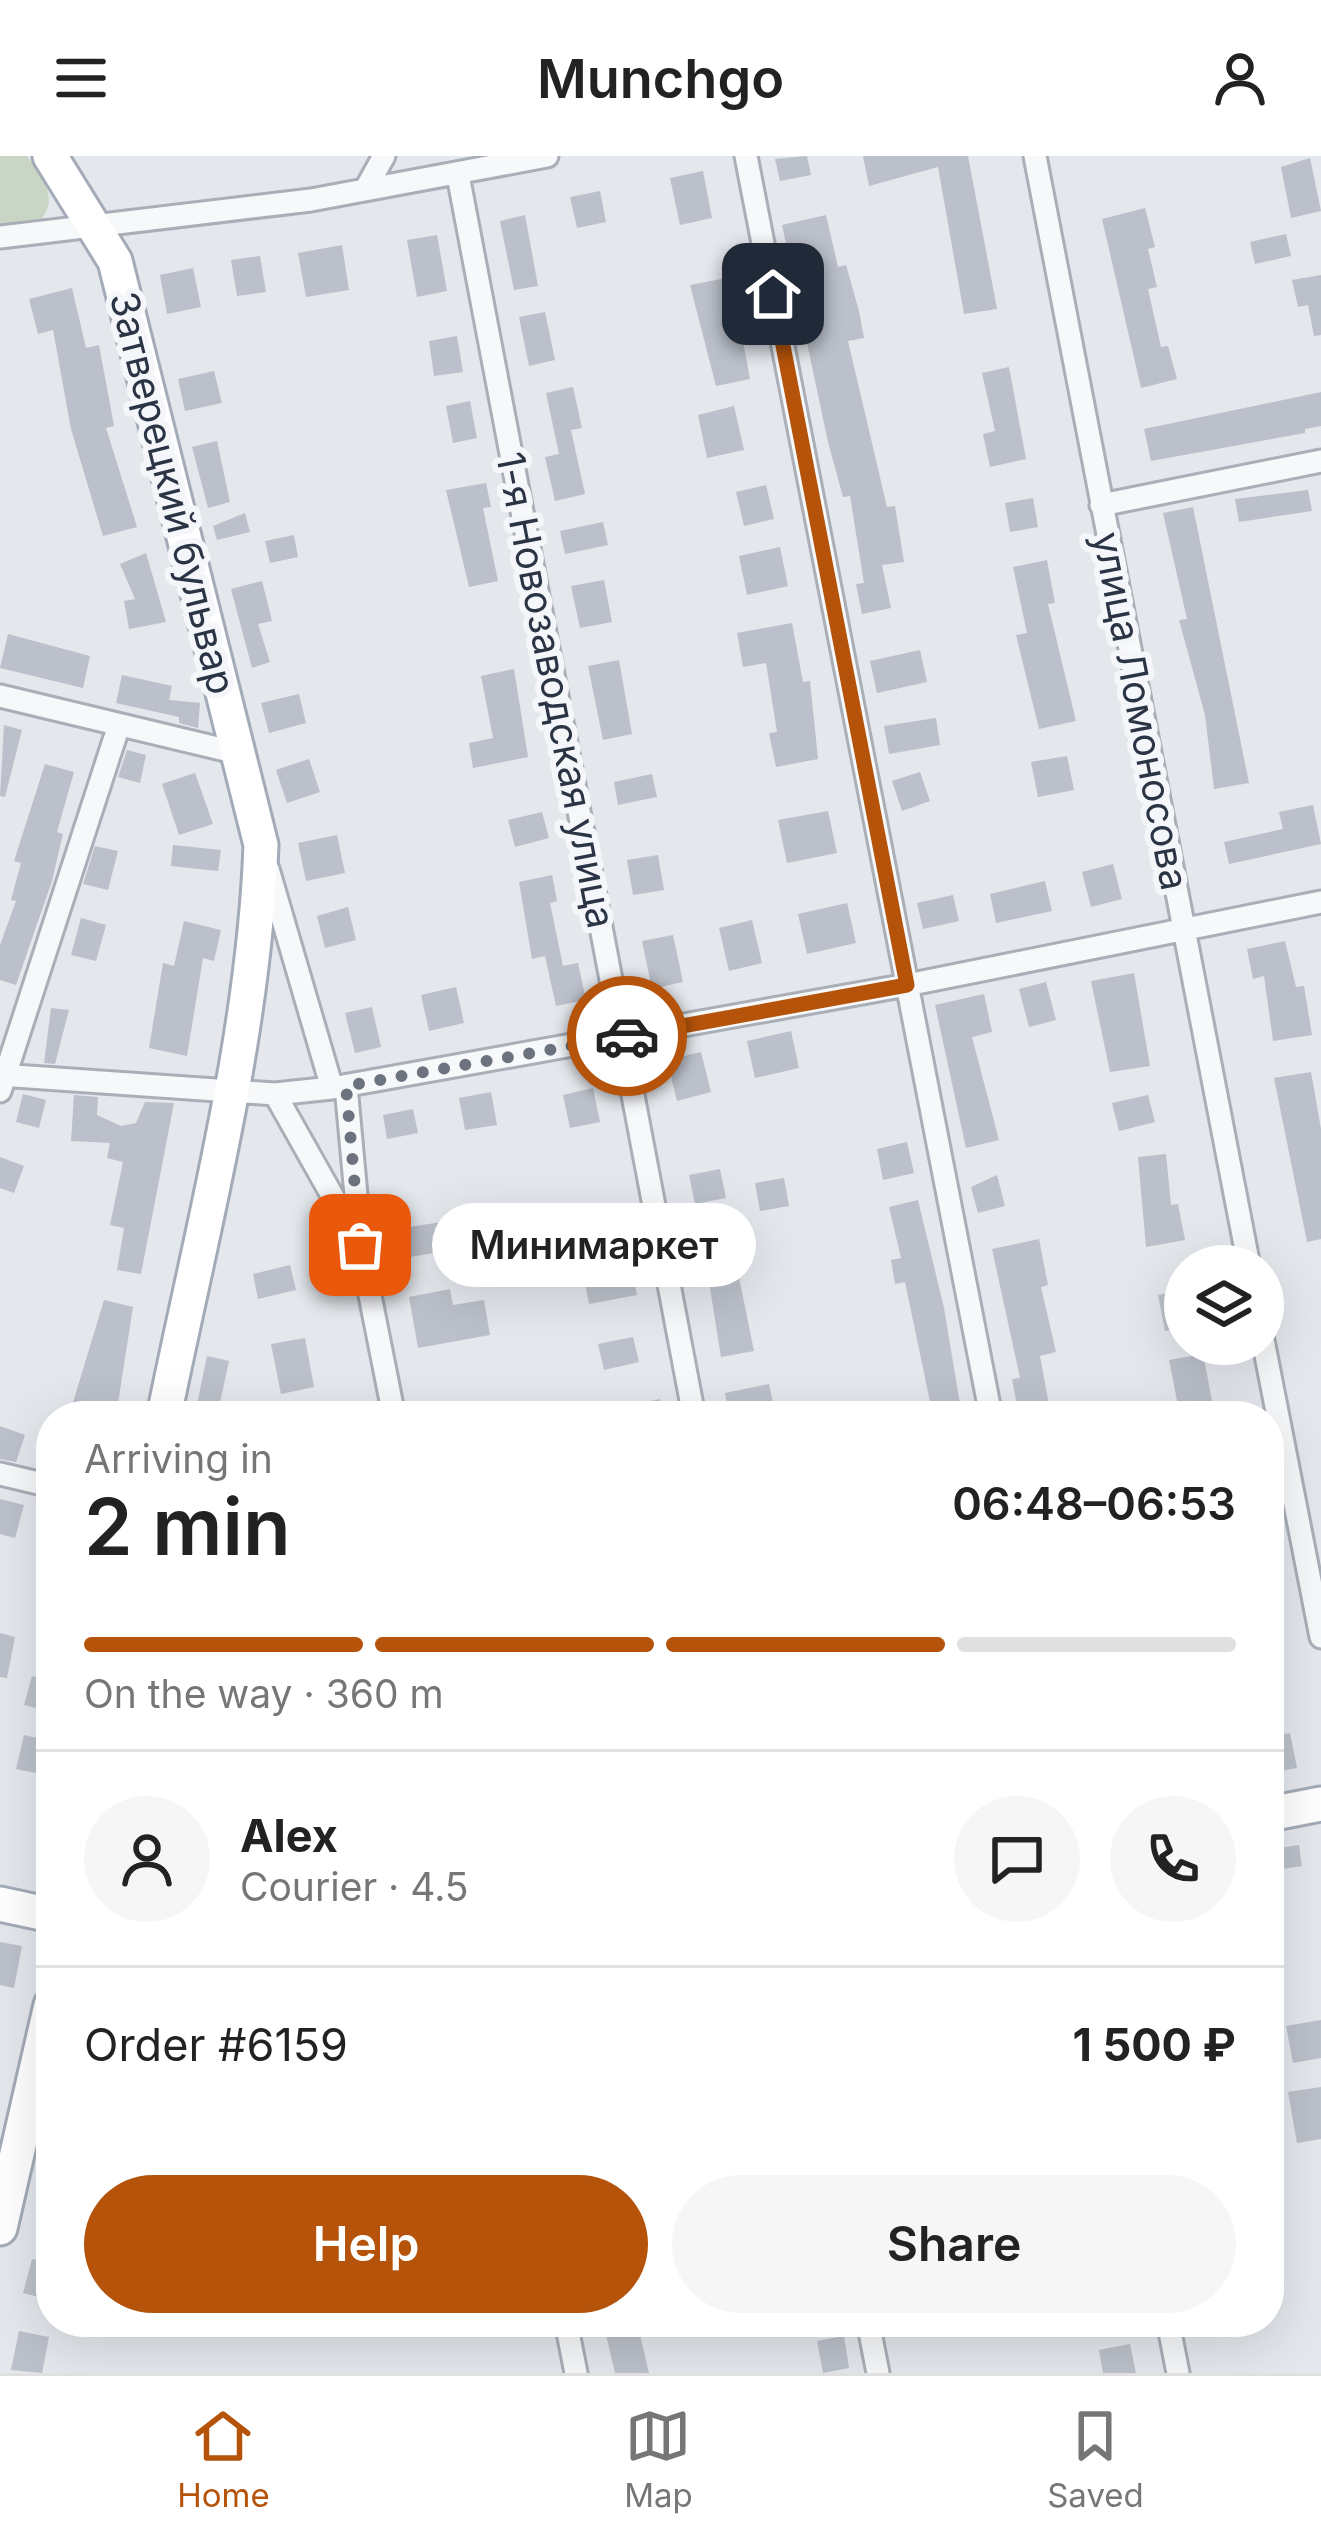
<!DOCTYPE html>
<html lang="en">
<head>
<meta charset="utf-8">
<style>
	body { margin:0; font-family:Inter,sans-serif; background:#f6f6f6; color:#222; height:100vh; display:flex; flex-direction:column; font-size:45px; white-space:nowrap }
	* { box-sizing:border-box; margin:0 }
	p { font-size:39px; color:#767676 }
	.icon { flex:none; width:66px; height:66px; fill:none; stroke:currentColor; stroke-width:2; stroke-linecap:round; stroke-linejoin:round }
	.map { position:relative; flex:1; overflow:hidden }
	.sheet { position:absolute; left:36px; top:1245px; width:1248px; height:936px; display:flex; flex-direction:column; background:#fff; border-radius:48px; box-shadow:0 12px 48px #0002 }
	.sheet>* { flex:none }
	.controls { position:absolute; left:1164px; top:1089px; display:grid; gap:24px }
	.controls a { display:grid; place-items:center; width:120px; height:120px; border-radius:50%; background:#fff; box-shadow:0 12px 48px #0002; font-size:60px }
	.pin { position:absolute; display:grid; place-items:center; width:102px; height:102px; color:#fff; margin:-51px; border-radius:24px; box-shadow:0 6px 18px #0006 }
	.courier { position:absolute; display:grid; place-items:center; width:120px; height:120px; margin:-60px; border:9px solid #b45309; border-radius:50%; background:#fff; color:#222; box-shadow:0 3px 15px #0007 }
	.bubble { position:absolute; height:84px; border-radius:42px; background:#fff; box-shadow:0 12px 48px #0002; font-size:39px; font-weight:600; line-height:84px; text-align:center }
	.overview em { font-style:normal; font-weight:600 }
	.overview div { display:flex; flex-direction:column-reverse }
	.overview { display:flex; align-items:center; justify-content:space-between; height:204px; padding:0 48px }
	h1 { font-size:78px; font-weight:600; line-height:90px }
	.bar { display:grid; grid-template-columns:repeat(4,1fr); gap:18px 12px; align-content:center; height:144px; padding:0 48px }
	.bar i { height:15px; border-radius:9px; background:#e0e0e0 }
	.bar .active { background:#b45309 }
	.bar p { grid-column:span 4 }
	.line { display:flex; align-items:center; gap:30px; padding:0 48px; border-top:3px solid #e0e0e0 }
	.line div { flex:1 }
	.round { display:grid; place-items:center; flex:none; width:126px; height:126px; border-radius:63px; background:#f6f6f6 }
	.cta { display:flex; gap:24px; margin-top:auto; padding:24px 48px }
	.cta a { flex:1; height:138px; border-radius:72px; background:#b45309; color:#fff; font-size:48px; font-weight:600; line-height:138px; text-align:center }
	.cta a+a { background:#f6f6f6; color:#222 }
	header { display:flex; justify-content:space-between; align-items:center; height:156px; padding:0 48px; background:#fff; font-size:54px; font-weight:600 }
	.menu { display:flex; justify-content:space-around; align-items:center; height:168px; border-top:3px solid #e0e0e0; background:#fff; font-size:33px; color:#767676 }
	.menu a { display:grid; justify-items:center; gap:6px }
	.menu .active { color:#b45309 }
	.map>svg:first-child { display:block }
	.green { fill:#c9d6c5 }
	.building { fill:#bbc0ca }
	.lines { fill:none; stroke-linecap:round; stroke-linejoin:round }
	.street-casing { stroke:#a9aeb7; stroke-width:27 }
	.primary-casing { stroke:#a3abb8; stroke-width:39 }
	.street { stroke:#f7f8fa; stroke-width:21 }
	.primary { stroke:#fff; stroke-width:33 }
	.done { stroke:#6c737f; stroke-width:12; stroke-dasharray:0 21.6 }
	.route { stroke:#b45309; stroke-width:15 }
	.labels { text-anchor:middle; stroke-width:12; stroke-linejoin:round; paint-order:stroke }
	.street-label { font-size:39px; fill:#2b3445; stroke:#f4f6f9 }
</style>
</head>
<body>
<header><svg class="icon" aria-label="menu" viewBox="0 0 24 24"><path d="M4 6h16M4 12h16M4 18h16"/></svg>Munchgo<svg class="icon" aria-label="person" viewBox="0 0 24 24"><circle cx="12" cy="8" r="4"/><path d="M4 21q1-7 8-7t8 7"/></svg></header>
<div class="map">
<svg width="1321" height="2217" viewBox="0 0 1321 2217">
	<rect width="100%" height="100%" fill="#e4e7ec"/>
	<path class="green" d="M0,0H27C43,24 61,42 38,67L0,71Z"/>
	<path class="building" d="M807,0L811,19L780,25L775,3Z
		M863,0H968L997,153L964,158L938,11L869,30Z
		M1310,2L1321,55L1291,62L1281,11Z
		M703,15L712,62L680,69L670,22Z
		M600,35L606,66L577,72L570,41Z
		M1145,52L1155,91L1148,93L1157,131L1148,133L1161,191L1168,190L1177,223L1141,232L1102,63Z
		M525,59L538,130L514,134L500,65Z
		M826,59L838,111L846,109L859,155L864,182L848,185L887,351L895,350L904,406L882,409L891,452L862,458L856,428L864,427L850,340L843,341L828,286L782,69Z
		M1286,78L1291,100L1255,108L1250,86Z
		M437,79L447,135L417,141L407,84Z
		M342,89L349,134L306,141L298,97Z
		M260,100L266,136L237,140L231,104Z
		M193,112L201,151L167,158L160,119Z
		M1321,119V179L1314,180L1308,149L1298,151L1292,124Z
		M731,121L750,223L716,230L690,129Z
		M72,132L86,192L99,189L114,270L106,272L137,371L103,380L71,273L53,174L38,178L29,143Z
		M545,156L555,204L529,210L519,161Z
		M457,180L463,216L434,220L429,185Z
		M1009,211L1026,303L990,311L983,278L995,275L982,217Z
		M214,215L222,247L185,255L178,223Z
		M573,231L582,272L571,274L585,338L555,345L545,301L559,298L546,237Z
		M1321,236V270L1305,273V277L1151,305L1144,273Z
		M470,245L477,282L453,287L446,250Z
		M734,250L744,294L707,302L698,259Z
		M217,285L230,346L208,352L192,291Z
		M486,327L491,351L483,352L498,425L469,431L446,334Z
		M766,329L774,363L744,370L736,336Z
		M1308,334L1312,355L1239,366L1235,343Z
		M1033,342L1038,371L1010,376L1005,347Z
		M1193,351L1249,627L1214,633L1205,559L1179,464L1187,463L1163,357Z
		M245,357L250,376L217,384L213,370Z
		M603,366L608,389L565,398L560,375Z
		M294,379L298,401L270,407L265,385Z
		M780,391L788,430L747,439L739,400Z
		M146,397L166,466L129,473L124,445L135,443L120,408Z
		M1047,404L1055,447L1048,448L1076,565L1039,573L1016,479L1027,477L1013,411Z
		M604,424L612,466L580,472L571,430Z
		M262,425L272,465L258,468L270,506L252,512L231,433Z
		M792,467L803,526L810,525L818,603L776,611L769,577L777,576L766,507L743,511L737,477Z
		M8,478L90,500L83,532L0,512Z
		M920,494L927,526L877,537L870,505Z
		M619,504L632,578L603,584L588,510Z
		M514,513L528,601L473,612L469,587L493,582L481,520Z
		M122,519L172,530L169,544L200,547L198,572L179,567V561L116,547Z
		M299,538L306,567L269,577L261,547Z
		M936,562L940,589L889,598L884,570Z
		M4,569L22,574L5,641L0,640Z
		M127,594L146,599L140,627L118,621Z
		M1067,600L1074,634L1038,641L1031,606Z
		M309,603L320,636L287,647L276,614Z
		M45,608L74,616L57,676L63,678L52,725L16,829L0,824V789L16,745L11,744L21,707L14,705Z
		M920,616L930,645L902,655L892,625Z
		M195,617L213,668L179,679L162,628Z
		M652,618L657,641L618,649L614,626Z
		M1313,649L1321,688L1229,708L1224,686L1283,673L1279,656Z
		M828,655L837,697L787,707L778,664Z
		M542,656L549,682L515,691L508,664Z
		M337,679L345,717L306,725L298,687Z
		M173,689L221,694L218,715L171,710Z
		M95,690L118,695L108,734L83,728Z
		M658,699L664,734L633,739L627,704Z
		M1113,708L1122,743L1091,751L1082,716Z
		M552,719L557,745L550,747L563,810L578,807L586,844L556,850L545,800L532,803L519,726Z
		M1045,725L1052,755L996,767L990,738Z
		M953,739L959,765L923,773L917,747Z
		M847,747L856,787L807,798L798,758Z
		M348,751L356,784L325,792L317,760Z
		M81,762L106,769L96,805L71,799Z
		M752,764L762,807L729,815L719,772Z
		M184,765L221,774L214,805L203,802L187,900L149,892L163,807L174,810Z
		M673,779L683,826L652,833L642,785Z
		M1285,785L1296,831L1304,830L1312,879L1273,885L1264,820L1253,823L1247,793Z
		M1134,817L1150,910L1110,916L1091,825Z
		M1046,826L1056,864L1029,871L1019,833Z
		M456,831L464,867L429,875L421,839Z
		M984,838L992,876L972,881L999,984L966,992L935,849Z
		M372,851L381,891L355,897L345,857Z
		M51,852L69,854L55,908L44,907Z
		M791,875L799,912L755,922L747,885Z
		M701,896L711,936L677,945L667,904Z
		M1311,916L1321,973V1083L1307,1086L1274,922Z
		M593,932L600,966L570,972L563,939Z
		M491,936L497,969L465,974L459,942Z
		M23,938L46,944L39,972L16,966Z
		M74,939L98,941L97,959L121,970L136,967L145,946L174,947L141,1118L117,1114L124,1072L110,1069L123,1006L107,1002L110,987L71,985Z
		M1148,939L1155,966L1119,975L1112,947Z
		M413,953L418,977L387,983L383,959Z
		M907,986L914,1017L883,1024L877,993Z
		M1166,998L1171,1049L1178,1048L1185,1084L1146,1091L1138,1001Z
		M0,1001L24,1010L14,1037L0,1032Z
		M720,1013L726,1042L695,1048L689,1019Z
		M997,1019L1005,1050L978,1057L971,1031Z
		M784,1022L789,1050L760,1055L755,1027Z
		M918,1044L944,1152L962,1260H933L905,1126L895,1128L891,1104L901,1102L889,1051Z
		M620,1048L627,1085L592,1091L585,1054Z
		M441,1066L446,1095L404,1102L398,1073Z
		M1039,1083L1048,1129L1041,1131L1056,1196L1040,1200L1051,1260H1019L1012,1223L1020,1222L992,1093Z
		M735,1102L754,1195L721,1201L706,1107Z
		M290,1109L296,1134L258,1143L253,1118Z
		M632,1113L637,1139L589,1148L584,1123Z
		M450,1133L453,1149L484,1144L490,1179L418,1192L409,1141Z
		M1185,1134V1171L1165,1175L1158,1139Z
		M104,1144L133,1151L116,1260L71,1253Z
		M633,1181L639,1206L604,1214L598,1188Z
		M305,1182L314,1231L281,1238L271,1188Z
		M1203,1198L1215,1260H1180L1169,1204Z
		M207,1200L229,1205L217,1260L195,1258Z
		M769,1228L775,1256L729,1260L725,1237Z
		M660,1243L664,1260H611L610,1254Z
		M0,1270L25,1279L16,1306L0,1303Z
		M0,1343L24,1349L15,1382L0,1378Z
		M0,1477L15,1481L7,1522L0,1521Z
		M32,1520L51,1525V1556L24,1549Z
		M1290,1577L1297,1612L1275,1616L1269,1581Z
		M24,1579L51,1585V1620L16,1613Z
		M1299,1689L1302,1710L1275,1714L1272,1693Z
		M0,1786L22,1790L14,1832L0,1829Z
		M1321,1864V1902L1293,1907L1286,1870Z
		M1321,1931V1983L1297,1987L1288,1936Z
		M42,2066L51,2067V2144L23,2137L32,2103L37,2104Z
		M603,2166H637L649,2217H615Z
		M19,2175L49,2181L42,2217L11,2214Z
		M844,2180L849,2212L823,2217L817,2185Z
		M1130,2188L1136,2217H1103L1099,2194Z"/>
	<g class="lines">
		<defs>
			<path id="street" d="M746,0L991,1260
				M1035,0L1249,1110
				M458,19L694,1260
				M365,34L384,0
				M0,81L311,44L547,0
				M1101,349L1321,305
				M0,540L238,597
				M268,713L332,932
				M0,919L275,938L332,932L907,829L1321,746
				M346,930L360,1083
				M0,935L119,569
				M275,938L360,1089L394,1260
				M1263,1184L1321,1481
				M0,1318L51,1330
				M566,2166L576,2217
				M868,2166L878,2217
				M1168,2166L1178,2217"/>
			<path id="primary" d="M50,0L115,105L261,689C254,881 202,1072 164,1260
				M1269,1658L1321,1648
				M0,1748L51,1759
				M0,2072L51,1849"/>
		</defs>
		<use href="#street" class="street-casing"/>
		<use href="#primary" class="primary-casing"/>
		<use href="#street" class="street"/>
		<use href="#primary" class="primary"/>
	</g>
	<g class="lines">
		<path class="done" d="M360,1089L346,930L627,880"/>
		<path class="route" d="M627,880L907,829L773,138"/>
	</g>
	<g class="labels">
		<g class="street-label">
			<text transform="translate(173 337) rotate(76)" y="14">Затверецкий бульвар</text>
			<text transform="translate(556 534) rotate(79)" y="14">1-я Новозаводская улица</text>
			<text transform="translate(1141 555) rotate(79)" y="14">улица Ломоносова</text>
		</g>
	</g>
</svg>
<div class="controls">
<a><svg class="icon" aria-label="layers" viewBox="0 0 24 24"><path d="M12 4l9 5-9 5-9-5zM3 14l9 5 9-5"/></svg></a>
</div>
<div class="pin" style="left:360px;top:1089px;background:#ea580c"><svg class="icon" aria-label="bag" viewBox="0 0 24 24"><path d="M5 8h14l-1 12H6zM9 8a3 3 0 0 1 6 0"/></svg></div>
<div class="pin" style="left:773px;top:138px;background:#1f2937"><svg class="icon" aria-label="home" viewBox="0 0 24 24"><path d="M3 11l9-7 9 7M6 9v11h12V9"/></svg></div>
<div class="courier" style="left:627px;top:880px"><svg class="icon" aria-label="car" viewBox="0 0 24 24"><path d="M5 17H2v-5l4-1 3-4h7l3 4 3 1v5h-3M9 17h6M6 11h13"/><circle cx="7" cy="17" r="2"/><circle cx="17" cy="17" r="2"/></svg></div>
<div class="bubble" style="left:432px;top:1047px;width:324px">Минимаркет</div>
<section class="sheet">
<div class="overview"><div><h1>2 min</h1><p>Arriving in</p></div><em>06:48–06:53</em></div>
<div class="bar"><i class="active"></i><i class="active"></i><i class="active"></i><i></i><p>On the way · 360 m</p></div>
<div class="line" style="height:216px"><a class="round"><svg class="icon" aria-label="person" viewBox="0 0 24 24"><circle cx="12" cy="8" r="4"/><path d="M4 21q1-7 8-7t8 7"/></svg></a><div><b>Alex</b><p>Courier · 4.5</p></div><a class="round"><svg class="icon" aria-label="chat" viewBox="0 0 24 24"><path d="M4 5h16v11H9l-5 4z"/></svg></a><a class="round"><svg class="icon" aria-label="phone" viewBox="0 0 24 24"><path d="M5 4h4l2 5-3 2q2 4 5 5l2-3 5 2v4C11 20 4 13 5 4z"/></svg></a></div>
<div class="line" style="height:156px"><div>Order #6159</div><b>1 500 ₽</b></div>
<div class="cta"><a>Help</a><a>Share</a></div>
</section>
</div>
<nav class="menu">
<a class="active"><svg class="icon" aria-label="home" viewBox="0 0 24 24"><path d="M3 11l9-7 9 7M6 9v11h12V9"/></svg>Home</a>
<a><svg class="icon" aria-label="map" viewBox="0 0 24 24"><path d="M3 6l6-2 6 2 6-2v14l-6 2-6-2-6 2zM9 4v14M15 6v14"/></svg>Map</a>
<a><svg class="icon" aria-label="saved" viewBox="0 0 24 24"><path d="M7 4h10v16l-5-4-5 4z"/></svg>Saved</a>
</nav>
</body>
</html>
